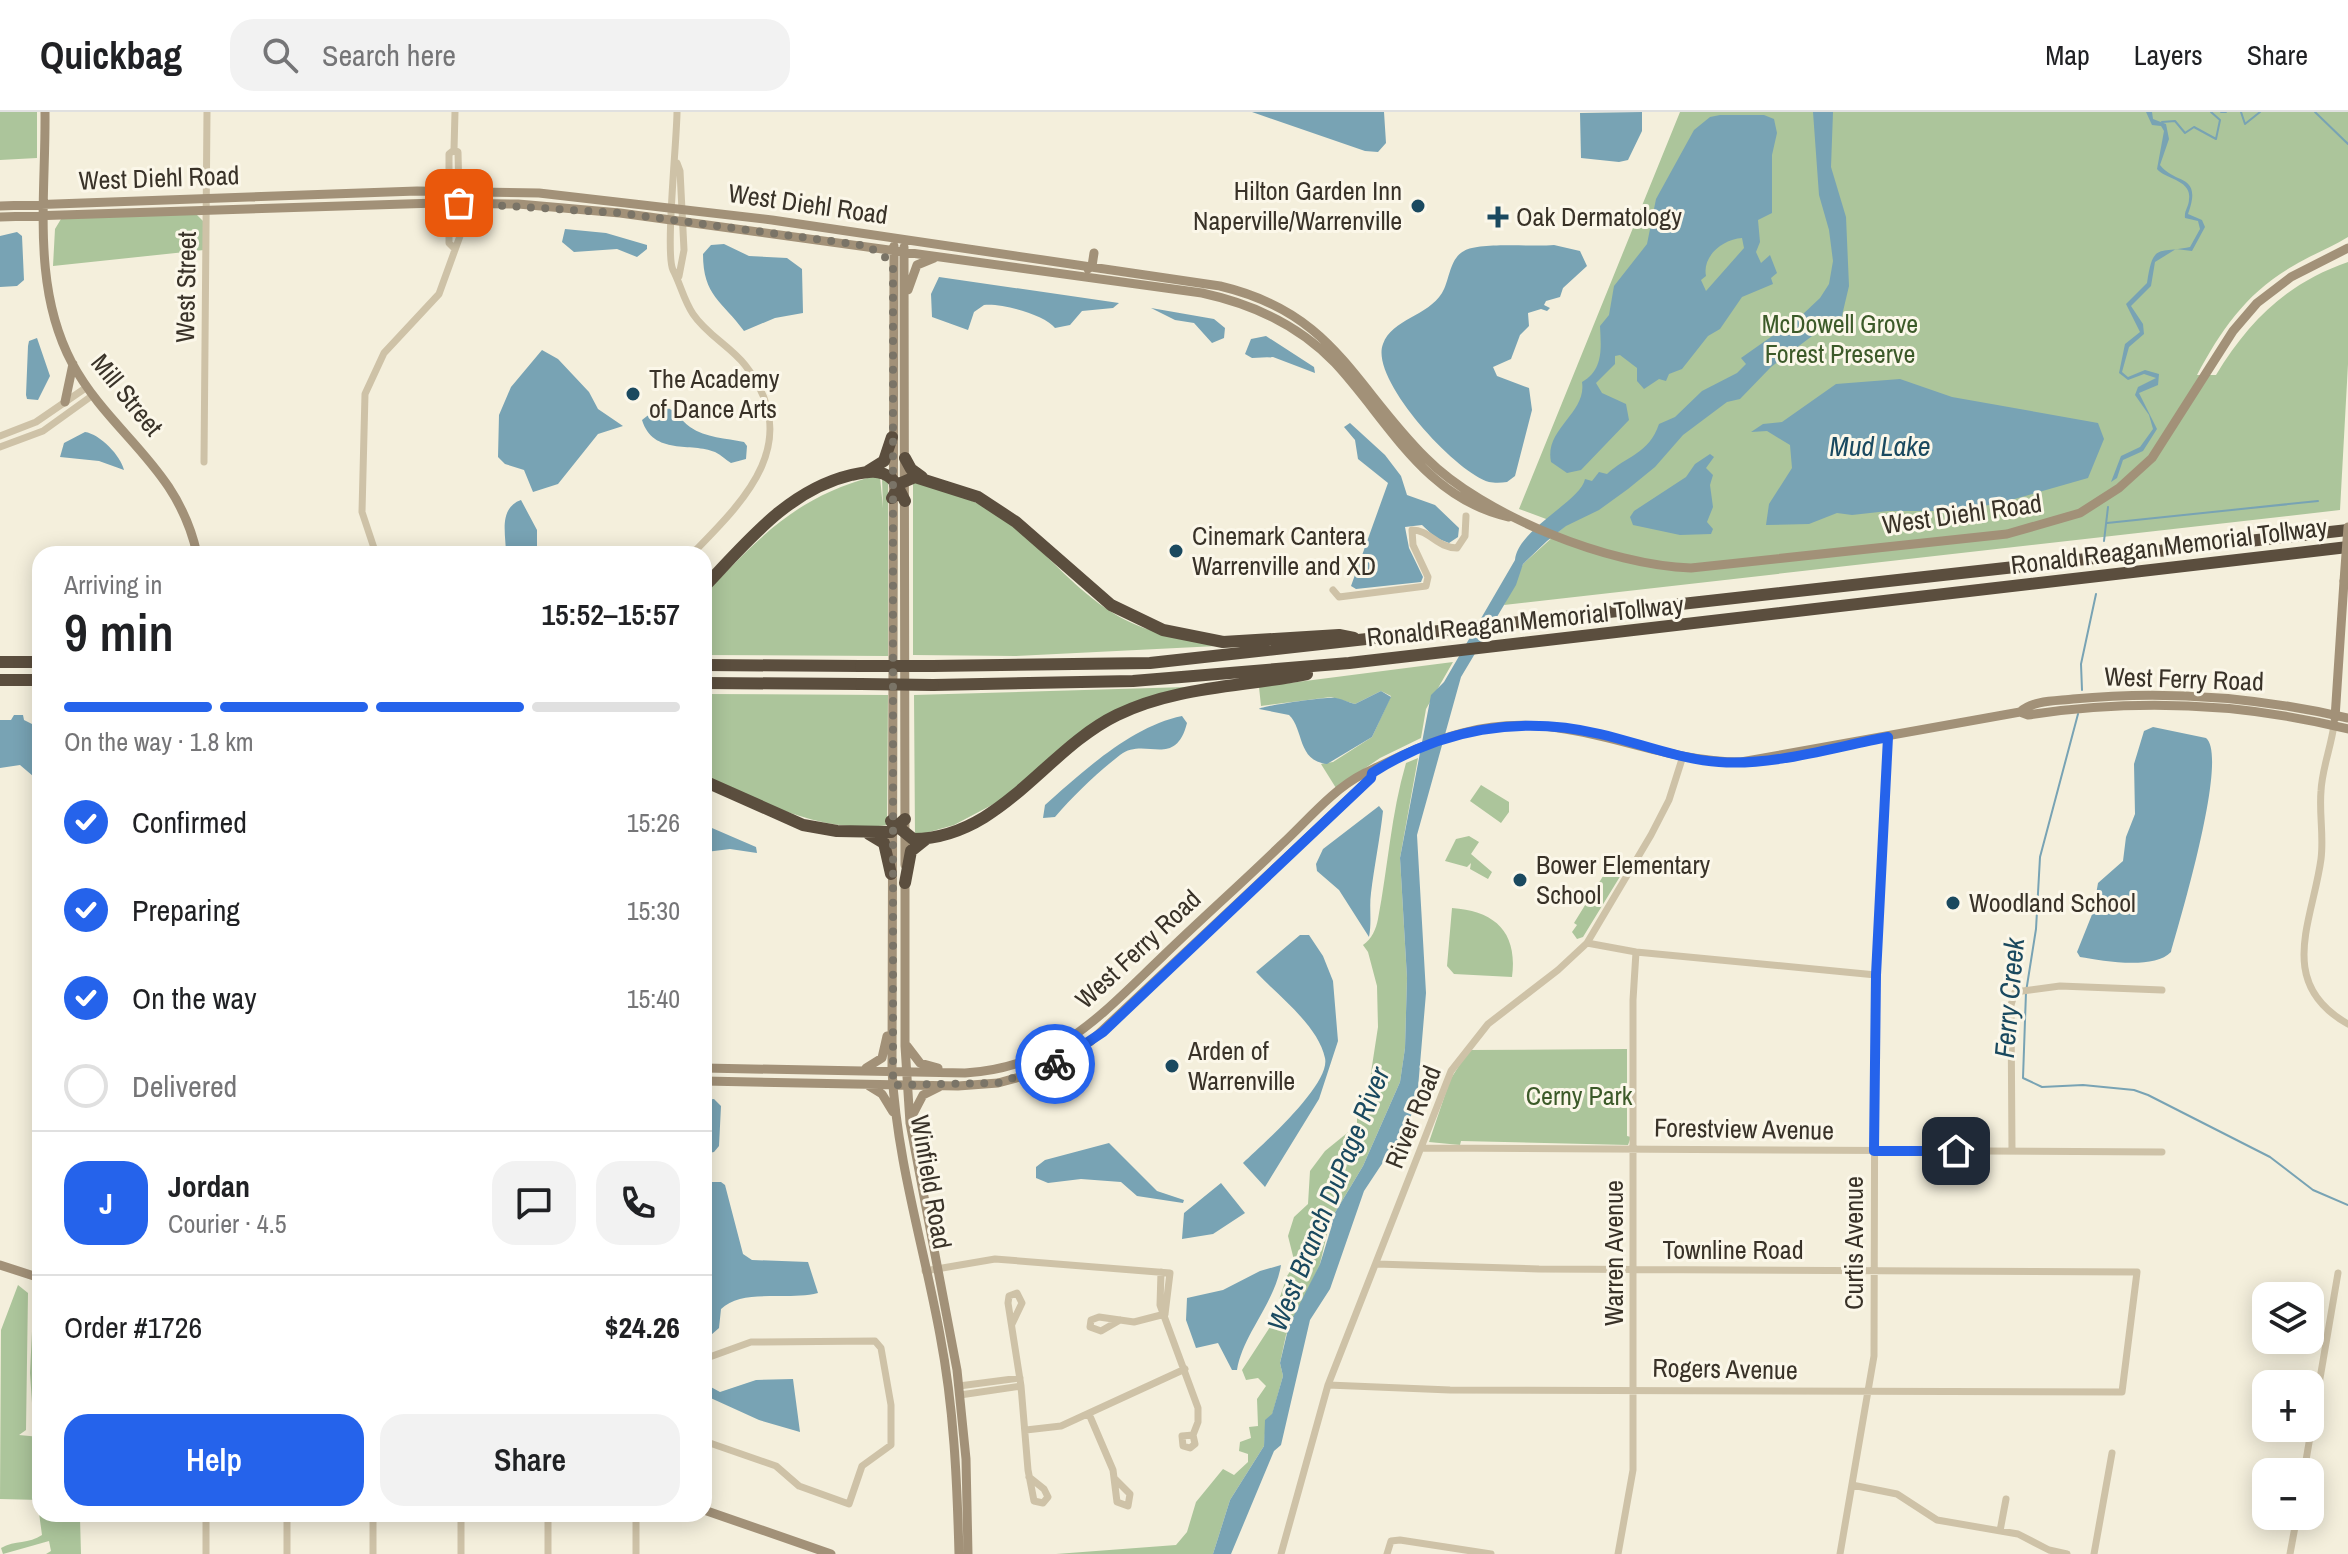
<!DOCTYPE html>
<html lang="en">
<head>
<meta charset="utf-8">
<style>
	body { margin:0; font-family:"Archivo Narrow",sans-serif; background:#f2f2f2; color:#202124; height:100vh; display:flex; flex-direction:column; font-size:30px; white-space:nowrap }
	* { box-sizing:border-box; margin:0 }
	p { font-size:26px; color:#757577 }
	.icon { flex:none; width:44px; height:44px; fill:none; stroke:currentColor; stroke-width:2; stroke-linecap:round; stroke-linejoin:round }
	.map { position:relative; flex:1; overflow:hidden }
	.side { position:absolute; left:32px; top:434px; width:680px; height:976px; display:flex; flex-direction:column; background:#fff; border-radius:24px; box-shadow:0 4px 20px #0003 }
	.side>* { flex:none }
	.tools { position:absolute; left:2252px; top:1170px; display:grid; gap:16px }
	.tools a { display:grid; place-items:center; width:72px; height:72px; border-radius:16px; background:#fff; box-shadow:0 4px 20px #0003; font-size:40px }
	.pin { position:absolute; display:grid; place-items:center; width:68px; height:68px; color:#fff; margin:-34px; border-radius:16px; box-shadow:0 4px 12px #0006 }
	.courier { position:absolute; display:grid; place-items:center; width:80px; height:80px; margin:-40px; border:6px solid #2563eb; border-radius:50%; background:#fff; color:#222; box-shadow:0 2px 10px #0007 }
	.summary em { font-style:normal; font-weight:600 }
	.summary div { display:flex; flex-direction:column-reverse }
	.summary { display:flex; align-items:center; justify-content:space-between; height:136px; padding:0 32px }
	h1 { font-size:52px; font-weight:600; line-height:60px }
	.bar { display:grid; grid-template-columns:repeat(4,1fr); gap:12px 8px; align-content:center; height:96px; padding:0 32px }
	.bar i { height:10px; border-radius:6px; background:#e0e0e0 }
	.bar .active { background:#2563eb }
	.bar p { grid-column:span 4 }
	.line { display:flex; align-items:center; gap:20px; padding:0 32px; border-top:2px solid #e0e0e0 }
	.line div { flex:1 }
	.round { display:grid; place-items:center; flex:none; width:84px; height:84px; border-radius:24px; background:#f2f2f2 }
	ol { padding:0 32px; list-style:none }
	li { display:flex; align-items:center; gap:24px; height:88px }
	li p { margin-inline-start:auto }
	li .icon { padding:8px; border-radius:50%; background:#2563eb; color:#fff; stroke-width:4 }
	li:last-child { color:#757577 }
	li i { width:44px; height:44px; border:4px solid #e0e0e0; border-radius:50% }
	.button { display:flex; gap:16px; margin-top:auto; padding:16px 32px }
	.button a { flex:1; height:92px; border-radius:24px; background:#2563eb; color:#fff; font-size:32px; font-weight:600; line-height:92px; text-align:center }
	.button a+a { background:#f2f2f2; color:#202124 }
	header { display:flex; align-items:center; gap:48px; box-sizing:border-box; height:112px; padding:0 40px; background:#fff; border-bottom:2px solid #e0e0e0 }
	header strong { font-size:38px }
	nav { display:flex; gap:44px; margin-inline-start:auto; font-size:28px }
	.search { width:560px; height:72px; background:#f2f2f2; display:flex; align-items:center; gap:20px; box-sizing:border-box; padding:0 28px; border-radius:24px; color:#757577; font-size:30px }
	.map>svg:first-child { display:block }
	.green { fill:#acc59b }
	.water { fill:#78a3b4; fill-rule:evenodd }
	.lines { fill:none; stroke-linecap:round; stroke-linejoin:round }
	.stream { stroke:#78a3b4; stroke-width:2 }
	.street { stroke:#cec2a7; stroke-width:7 }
	.secondary { stroke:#a29178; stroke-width:9 }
	.highway { stroke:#5b4e3e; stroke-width:12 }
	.secondary-bridge { stroke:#a29178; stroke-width:9 }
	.highway-bridge { stroke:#5b4e3e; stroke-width:12 }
	.done { stroke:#7a7467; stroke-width:8; stroke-dasharray:0 14.4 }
	.route { stroke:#2563eb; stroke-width:10 }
	.poi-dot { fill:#1a495f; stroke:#fbf7e9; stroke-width:3 }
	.labels { text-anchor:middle; stroke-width:6; stroke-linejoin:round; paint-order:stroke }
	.street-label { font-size:26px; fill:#393228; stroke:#fbf7e9 }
	.poi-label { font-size:26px; fill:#393228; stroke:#fbf7e9; text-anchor:start }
	.park-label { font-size:26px; fill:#3c5a29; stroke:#fbf7e9 }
	.water-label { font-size:28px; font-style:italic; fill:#1a495f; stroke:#fbf7e9 }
</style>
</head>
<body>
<header>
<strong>Quickbag</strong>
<div class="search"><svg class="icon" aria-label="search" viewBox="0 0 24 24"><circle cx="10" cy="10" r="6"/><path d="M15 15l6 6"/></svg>Search here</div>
<nav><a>Map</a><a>Layers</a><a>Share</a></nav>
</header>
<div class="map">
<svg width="2348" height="1442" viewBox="0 0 2348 1442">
	<rect width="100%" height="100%" fill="#f4efdc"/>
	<path class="green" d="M0,0H37V46L0,48Z
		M1680,0H2348V125C2330,136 2311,143 2293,154C2247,180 2221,218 2197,263H2216C2249,209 2287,171 2348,150V252L2340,398L1504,493L1523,452L1565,414L1519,397Z
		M195,101L203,109L204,138L53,154L55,117L61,107Z
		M874,364L880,365L883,396L882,366L888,369V544L704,543V482C762,424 792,387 874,364Z
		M913,368C950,379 987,391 1017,417C1050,445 1076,478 1113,501C1146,522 1182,525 1217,534L1016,544L913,543Z
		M1453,550L1426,597L1421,626L1380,646L1336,676L1321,652L1333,650L1372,625L1391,584L1381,579L1355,592L1331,585L1261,594L1259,575Z
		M1187,575L1129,593L1005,686L954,713L915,724L914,583Z
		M704,582L888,583L887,713C820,722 763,690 704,664Z
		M1418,646L1400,746L1407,866L1405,936L1400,970L1363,1054L1330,1109L1320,1152L1286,1223L1280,1251L1283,1264L1272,1303L1266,1308L1264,1334L1230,1388L1213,1442H1056L1176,1433L1187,1420L1196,1390L1223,1357L1234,1363L1248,1350V1342L1239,1339L1240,1330L1251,1326L1249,1315L1258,1314L1257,1287L1266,1274L1258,1266L1246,1268L1242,1258L1270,1215L1287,1164L1295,1152L1288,1124L1294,1105L1308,1092L1310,1059L1325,1039L1357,1013V990L1368,980L1378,915L1377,874L1368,840L1363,833C1372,827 1376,817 1378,807C1388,755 1391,702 1406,651Z
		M1481,673L1509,690V700L1501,711L1470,689Z
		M1469,724L1479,730L1471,742L1492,760L1488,767L1470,757L1471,751L1467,755L1445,749L1456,727Z
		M1613,748L1624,758L1583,825L1577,827L1572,820L1577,813L1574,811Z
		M1452,796C1495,799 1518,820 1512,865L1454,862L1447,854Z
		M1627,937V1024L1631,1025L1628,1033L1461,1029L1460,1033L1429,1030L1450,968L1469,938Z
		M18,1173L28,1181L26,1318L19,1323L40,1325V1388L0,1387L1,1218Z
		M34,1178L40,1180V1306H33L30,1261Z
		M39,1401L72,1402L80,1406L81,1442H46L51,1439L49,1429L3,1442L1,1436C15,1428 29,1432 42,1423Z"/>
	<path class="water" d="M1252,0H1384L1386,31L1378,40L1365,39Z
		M1642,0V19L1628,48L1619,50L1581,46L1580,1Z
		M1813,0H1833L1831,55L1846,105L1849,174L1840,212L1824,215L1771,255L1740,287L1727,290L1683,323L1655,355L1628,377L1599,398L1566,414L1547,429L1523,452L1516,473L1461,565L1417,723L1426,881L1417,988L1407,1014L1364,1079L1330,1177L1310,1208L1281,1333L1274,1339L1231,1442H1213L1230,1388L1264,1334L1265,1308L1272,1302L1283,1264L1280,1251L1289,1213L1320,1152L1332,1113L1330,1109L1363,1054L1400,970L1405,936L1407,866L1400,746L1431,583L1444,570L1515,448C1518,417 1581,389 1585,367L1592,369L1599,360L1607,362C1626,344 1649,342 1659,312L1675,305L1702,279L1737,261L1746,252L1741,246L1802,203L1820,186L1829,172L1833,149L1829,118L1819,83Z
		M2146,0H2152L2153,7L2166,12L2169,27L2160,53C2175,73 2203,61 2188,102L2202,108L2205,115L2192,139L2176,137L2155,150L2151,174L2131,194L2143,212L2144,222L2129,235L2122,260L2128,265L2145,258L2159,262L2158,273L2139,281L2157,317L2143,339L2123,348L2117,366L2111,370L2121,344L2140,335L2153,317L2149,303L2135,283L2138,275L2156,266L2144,262L2128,268L2119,261L2125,232L2140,220L2126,192L2147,171C2153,130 2158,142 2190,135L2200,117L2198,109L2185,106C2184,98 2189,95 2189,87C2192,68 2165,67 2157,57L2164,19L2161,14L2152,13Z
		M1720,3H1764L1774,7L1777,21L1772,43V101L1758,108L1760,130L1756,140L1761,151L1770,143L1777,161L1771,166L1773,172L1742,185L1720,217L1708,224L1682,257L1669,262L1666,269L1659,267L1644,277L1637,269V256L1620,243L1615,244V252L1596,271L1602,281L1626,292L1629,308L1581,358L1567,361L1551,350C1544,317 1587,301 1582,270C1604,258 1601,235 1600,214L1609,203L1614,174L1647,132L1656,87L1694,18L1710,5ZM1742,126L1744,136L1706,179L1701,168L1706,164C1702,144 1723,127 1742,126Z
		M565,117L606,121L647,133V137L637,145L617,137L574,140L562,130Z
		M17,120L22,124L24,168L17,174L0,175V124Z
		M724,132L749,144L787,146L802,157L803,201L775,206L744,219C722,189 703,184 703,142L711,133Z
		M1554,133L1580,139L1587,154L1563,176L1560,185L1546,189L1544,193L1550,196L1547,199L1541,197L1528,201L1529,214L1520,223L1511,247L1493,255L1497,264L1529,276L1532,298L1515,364L1507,370C1501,371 1494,371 1489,370C1456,361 1369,267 1383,232C1392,207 1428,204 1442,181C1450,168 1449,147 1464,139C1479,130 1533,135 1554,133Z
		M939,165L1119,191L1113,196L1082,199L1070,213L1055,216C1045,203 1003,191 984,193L974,200L968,218L932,205L931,182Z
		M1151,196L1214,207L1225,216L1224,226L1212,231L1194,211L1175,208Z
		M1266,224L1314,255L1315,261L1273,245L1252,246L1245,242L1251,227Z
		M37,226L50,264L38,288L27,287L26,283L28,234L29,229Z
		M542,238L558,247L589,280L598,297L623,314L598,322L558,372L533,380L524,358L505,352L498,345L499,303L511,275Z
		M1900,267L1952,285L2098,311L2104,327L2088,366L1997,392L1944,399H1888L1852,403L1837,401L1809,412L1766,413L1769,392L1792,356L1790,333L1767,319L1751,320L1763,312L1782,310L1836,272Z
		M665,295C678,299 680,308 690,315C706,326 726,326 744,330L747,334L746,347L731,351C726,348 721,343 715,340C692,330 653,344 642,308L656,297Z
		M1350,311L1385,343L1401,364L1407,383L1435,393L1459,416L1458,425L1449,431L1436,426L1422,413L1405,415L1409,436L1423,465L1421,470L1356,477L1351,474L1388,371L1358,347L1355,328L1344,315Z
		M85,320C100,322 121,344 124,358L99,349L60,345L64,331Z
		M1710,342L1714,345L1706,356L1713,363L1710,373L1713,395L1707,410L1713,417L1711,422L1680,423L1633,413L1630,405L1634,399L1686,365L1695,352Z
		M521,388L537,418V442H506C506,423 498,396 521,388Z
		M1381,579L1391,585L1372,625L1327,652C1297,649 1304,617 1289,603L1259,597C1262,594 1328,584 1336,586C1343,587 1349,591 1355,592Z
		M14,603H23L24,608L40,616V670L20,653L0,656V608H11Z
		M1182,604L1187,611C1175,658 1145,624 1120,643C1097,661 1074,683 1055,705L1043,706L1045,693C1082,660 1132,614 1182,604Z
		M2153,615L2206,626C2229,645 2180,808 2171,840C2154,858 2103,849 2080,845L2077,840L2093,800L2098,771L2123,749L2126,725L2135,702L2134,652L2144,619Z
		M1379,694L1383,699C1380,726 1374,756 1371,781C1369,795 1372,810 1369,825L1339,778L1317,759L1316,752L1323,737Z
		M705,713L756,735L757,741L730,737L706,740Z
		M1300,823H1309L1323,844L1333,869L1338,929L1319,987L1265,1075L1243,1051C1262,1033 1331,972 1325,946C1318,913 1278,884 1256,860Z
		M714,987L721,994L719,1034L714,1040L704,1042V988Z
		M1109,1031L1157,1079L1184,1088L1183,1091L1137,1084L1121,1070L1081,1067L1048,1071L1036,1066V1055L1045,1048Z
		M704,1070H721L725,1073L743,1142L752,1148L808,1150L818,1181C788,1189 742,1176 721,1197L719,1216L711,1223L704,1209Z
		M1221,1071L1245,1101L1213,1122L1182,1127L1184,1101Z
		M1281,1153C1275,1191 1243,1222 1237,1258H1232L1218,1231L1196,1236L1186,1208L1187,1186L1223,1178L1260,1159Z
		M704,1263L709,1274L720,1280L756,1268L793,1267L800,1320L759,1308L704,1283Z"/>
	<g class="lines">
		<path class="stream" d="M2221,0H2226
			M2241,0L2245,12L2260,0
			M2315,0L2348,32
			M2162,10L2175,9L2185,21L2194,15L2216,27L2220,8L2211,0
			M2107,411L2318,389
			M2104,429L2108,395
			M2082,578L2081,552L2096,482
			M2078,602L2040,745L2036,817L2026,880L2023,966L2042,975L2083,973L2134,978L2148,983L2270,1045L2313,1078L2348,1093
			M1384,1045L1389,1050"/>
		<path class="street" d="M677,0C677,27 665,142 673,158C680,171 684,189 693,202C707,223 730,234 745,253C805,330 745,388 692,442
			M677,51L680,59L684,138L679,164
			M453,135L449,131V42L454,38L455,0
			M0,324L36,310L87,275
			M0,335L43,319L93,283
			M204,350L207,0
			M376,442L362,400L365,282L384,241L439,182L460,124L458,40L454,38
			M1333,478L1339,485L1426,474L1428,465L1413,433L1412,418C1430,418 1437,436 1457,436L1465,424L1466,404
			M2334,613C2331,635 2322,657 2321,679C2319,702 2324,724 2321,747C2313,808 2275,871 2348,912
			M1587,831L1636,840L1876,863
			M1422,1036L2162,1040
			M2012,1039L2011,893L2015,880L2060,874L2162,878
			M925,1159L995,1147L1170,1161L1165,1202
			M1161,1160L1160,1193L1198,1296V1310L1193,1323L1195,1332L1190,1336L1183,1334L1182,1324L1193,1323
			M1120,1208L1101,1219L1090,1215L1091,1208L1099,1205L1134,1210L1165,1202
			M1012,1212L1022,1191L1017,1181L1009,1184L1008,1191L1021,1274L1028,1358L1034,1389L1043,1391L1048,1385L1044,1377L1029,1365
			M704,1247L751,1230L875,1229L881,1236L891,1293V1333L862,1354L849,1392L799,1374L776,1354L704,1329
			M1328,1273L1450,1278L2122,1280L2137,1160L1539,1157L1376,1152
			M959,1274L1020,1266
			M960,1283L1021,1274
			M1089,1302L1113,1358L1117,1390L1128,1394L1130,1382L1115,1367
			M1026,1318L1061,1314L1185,1257
			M2304,1360L2338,1161
			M1852,1373L1897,1382L1937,1408L2018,1422L2049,1438L2067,1442
			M206,1402V1442
			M287,1402V1442
			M2000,1419L2006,1387
			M373,1442V1402
			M461,1442V1402
			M548,1442V1402
			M636,1442V1402
			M1281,1442L1328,1273L1451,959L1488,912L1558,858L1587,831L1651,723L1669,688L1683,644
			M1387,1442L1391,1429L1400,1428L1491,1442
			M1618,1442L1633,1358V888L1636,840
			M1840,1442L1874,1244L1875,878L1888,625
			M2094,1442L2112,1341
			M2290,1442L2297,1404"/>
		<path class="secondary" d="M45,0C46,84 31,174 72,251C111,323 178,354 197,442
			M0,94L417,79L539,81L772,108L1220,174C1334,201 1352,272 1426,346C1482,403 1611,454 1691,456L2007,422L2080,401L2119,376L2152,346L2233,219L2257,191L2291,165L2348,136
			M0,105L437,91L518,92L620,101L1202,181C1253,192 1299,213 1335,251C1389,309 1424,386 1509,405
			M894,134L892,959C897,1050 924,1135 940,1223C954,1296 957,1368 959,1442
			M904,135L905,753
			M1088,157L1092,154L1094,141
			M908,178L917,153L934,146
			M65,290L73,252
			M2020,600C2033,588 2056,589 2073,587C2165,578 2257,585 2348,606
			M2335,606L2344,469
			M905,767V934L910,1011L957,1258L966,1347L968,1442
			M907,934L920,951L938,956
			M704,956L965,961C1057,955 1100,904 1162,845C1201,807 1242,771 1281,733C1306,710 1333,677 1363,662C1394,647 1427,630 1462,621C1568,593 1642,650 1741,650L2020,600L2028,603C2134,587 2243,591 2348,617
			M866,956L882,946L887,924
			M704,969L958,974L998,971L1038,960L1091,929L1371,666L1372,661
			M869,974L882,982L893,1000
			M912,1004L923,983L939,975
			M0,1153L40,1166
			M704,1398L831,1442"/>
		<path class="highway" d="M905,346L911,357L922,365
			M868,359L884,349L892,325
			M892,386L901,371L915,365L978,385L1016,410L1111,493L1163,518L1223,530L1339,523L1354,526
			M704,475C747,430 788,378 851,363C865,360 880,356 892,367C898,373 901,382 905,389
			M0,550H40
			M704,553L861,554
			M933,554L1150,551L2348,418
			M0,568H40
			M704,571L861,572
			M933,573L1133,569L1349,551L2348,435
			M704,669L803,713L837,719L891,720L905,707
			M891,709L913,727C1001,726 1045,638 1117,603C1176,574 1243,575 1307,562
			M869,722L884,731L891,762
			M905,771L911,739L926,727"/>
		<path class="secondary-bridge" d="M2344,469L2348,415"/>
		<path class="highway-bridge" d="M861,554H933
			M861,572L933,573"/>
	</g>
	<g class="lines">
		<path class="done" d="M459,91L620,101L868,134L886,146L893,156V973L998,971L1055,952"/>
		<path class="route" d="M1055,952L1103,920L1371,666L1372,661C1441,617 1520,603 1600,622C1639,631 1678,647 1719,650C1774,654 1834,635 1888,625L1876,863L1874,1039H1956"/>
	</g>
	<g class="poi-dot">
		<circle cx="1418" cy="94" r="8"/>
		<path d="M1494 93h8v8h8v8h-8v8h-8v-8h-8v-8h8z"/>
		<circle cx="633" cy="282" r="8"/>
		<circle cx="1176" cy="439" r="8"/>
		<circle cx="1520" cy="768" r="8"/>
		<circle cx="1953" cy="791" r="8"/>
		<circle cx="1172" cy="954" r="8"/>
	</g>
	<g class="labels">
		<g class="street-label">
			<text transform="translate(159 66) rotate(-2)" y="9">West Diehl Road</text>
			<text transform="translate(808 92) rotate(8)" y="9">West Diehl Road</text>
			<text transform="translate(186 175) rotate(-89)" y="9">West Street</text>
			<text transform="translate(127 283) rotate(51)" y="9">Mill Street</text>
			<text transform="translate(1962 402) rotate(-8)" y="9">West Diehl Road</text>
			<text transform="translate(2169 434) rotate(-7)" y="9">Ronald Reagan Memorial Tollway</text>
			<text transform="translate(1525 509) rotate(-6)" y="9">Ronald Reagan Memorial Tollway</text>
			<text transform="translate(2184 567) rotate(2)" y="9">West Ferry Road</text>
			<text transform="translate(1138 837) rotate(-43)" y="9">West Ferry Road</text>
			<text transform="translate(1413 1005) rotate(-68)" y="9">River Road</text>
			<text transform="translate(1744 1017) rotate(1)" y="9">Forestview Avenue</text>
			<text transform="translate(931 1070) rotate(80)" y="9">Winfield Road</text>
			<text transform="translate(1854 1131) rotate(-90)" y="9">Curtis Avenue</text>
			<text x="1733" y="1147">Townline Road</text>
			<text transform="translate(1614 1141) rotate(-90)" y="9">Warren Avenue</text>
			<text transform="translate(1725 1257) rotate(1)" y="9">Rogers Avenue</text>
		</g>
		<g class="poi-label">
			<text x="1402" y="88" text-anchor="end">Hilton Garden Inn<tspan x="1402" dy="30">Naperville/Warrenville</tspan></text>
			<text x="1516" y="114">Oak Dermatology</text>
			<text x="649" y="276">The Academy<tspan x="649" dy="30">of Dance Arts</tspan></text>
			<text x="1192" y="433">Cinemark Cantera<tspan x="1192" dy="30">Warrenville and XD</tspan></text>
			<text x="1536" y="762">Bower Elementary<tspan x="1536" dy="30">School</tspan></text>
			<text x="1969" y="800">Woodland School</text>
			<text x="1188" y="948">Arden of<tspan x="1188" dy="30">Warrenville</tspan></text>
		</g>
		<g class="park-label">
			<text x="1840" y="221">McDowell Grove<tspan x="1840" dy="30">Forest Preserve</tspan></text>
			<text x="1579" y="993">Cerny Park</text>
		</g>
		<g class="water-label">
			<text x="1880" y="344">Mud Lake</text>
			<text transform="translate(2009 886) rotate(-85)" y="10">Ferry Creek</text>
			<text transform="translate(1328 1087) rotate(-68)" y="10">West Branch DuPage River</text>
		</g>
	</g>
</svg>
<div class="tools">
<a><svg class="icon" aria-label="layers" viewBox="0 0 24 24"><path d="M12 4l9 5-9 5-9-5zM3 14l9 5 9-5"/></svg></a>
<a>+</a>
<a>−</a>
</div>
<div class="pin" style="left:459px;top:91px;background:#ea580c"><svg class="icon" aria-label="bag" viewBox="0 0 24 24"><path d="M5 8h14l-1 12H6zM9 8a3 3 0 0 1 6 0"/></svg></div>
<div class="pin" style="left:1956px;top:1039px;background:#1f2937"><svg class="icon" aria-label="home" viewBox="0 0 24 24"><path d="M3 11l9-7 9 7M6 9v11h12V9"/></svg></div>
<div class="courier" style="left:1055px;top:952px"><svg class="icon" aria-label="bike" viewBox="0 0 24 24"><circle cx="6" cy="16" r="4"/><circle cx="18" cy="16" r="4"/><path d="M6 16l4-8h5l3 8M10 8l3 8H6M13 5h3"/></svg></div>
<section class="side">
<div class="summary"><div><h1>9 min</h1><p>Arriving in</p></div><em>15:52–15:57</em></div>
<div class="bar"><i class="active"></i><i class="active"></i><i class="active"></i><i></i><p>On the way · 1.8 km</p></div>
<ol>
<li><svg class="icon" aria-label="check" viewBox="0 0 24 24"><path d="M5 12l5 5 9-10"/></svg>Confirmed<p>15:26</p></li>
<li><svg class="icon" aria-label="check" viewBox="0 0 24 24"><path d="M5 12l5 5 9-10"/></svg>Preparing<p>15:30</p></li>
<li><svg class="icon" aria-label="check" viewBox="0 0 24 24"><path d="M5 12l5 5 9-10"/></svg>On the way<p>15:40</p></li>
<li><i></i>Delivered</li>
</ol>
<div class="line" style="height:144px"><b class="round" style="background:#2563eb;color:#fff">J</b><div><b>Jordan</b><p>Courier · 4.5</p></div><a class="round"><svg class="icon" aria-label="chat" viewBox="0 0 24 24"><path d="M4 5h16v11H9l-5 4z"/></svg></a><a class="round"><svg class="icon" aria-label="phone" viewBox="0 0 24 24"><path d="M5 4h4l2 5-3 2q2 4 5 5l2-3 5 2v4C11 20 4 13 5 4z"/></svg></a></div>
<div class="line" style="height:104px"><div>Order #1726</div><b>$24.26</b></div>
<div class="button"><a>Help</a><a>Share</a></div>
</section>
</div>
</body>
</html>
